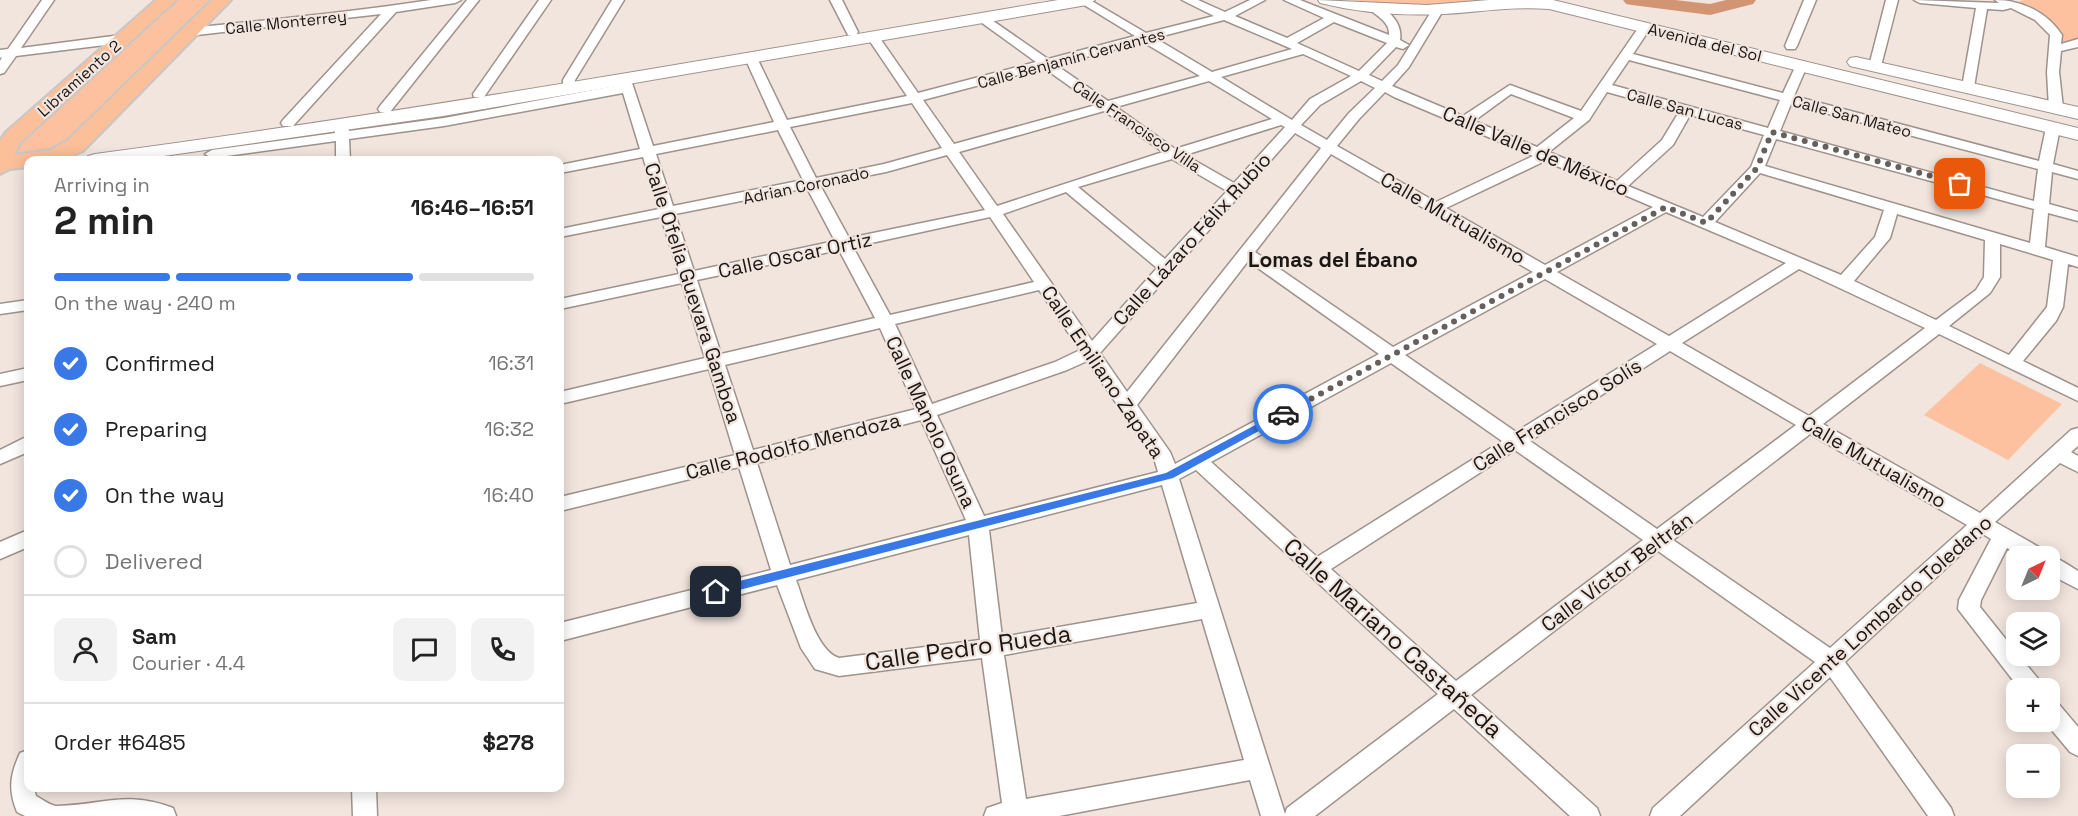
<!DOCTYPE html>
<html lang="en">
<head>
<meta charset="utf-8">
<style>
	body { margin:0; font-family:"Space Grotesk",sans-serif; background:#f2f2f2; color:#222; height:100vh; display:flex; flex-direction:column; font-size:22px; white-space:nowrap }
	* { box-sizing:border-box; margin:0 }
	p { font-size:20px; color:#767676 }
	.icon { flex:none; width:33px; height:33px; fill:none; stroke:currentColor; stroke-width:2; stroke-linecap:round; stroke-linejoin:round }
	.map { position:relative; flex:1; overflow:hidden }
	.side { position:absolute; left:24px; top:156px; width:540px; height:636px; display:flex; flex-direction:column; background:#fff; border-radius:12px; box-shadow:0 3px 15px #0003 }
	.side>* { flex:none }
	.needle { width:39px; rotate:43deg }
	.controls { position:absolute; left:2006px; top:546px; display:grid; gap:12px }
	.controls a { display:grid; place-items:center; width:54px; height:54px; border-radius:12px; background:#fff; box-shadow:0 3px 15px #0003; font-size:30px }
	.pin { position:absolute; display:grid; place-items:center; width:51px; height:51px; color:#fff; margin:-26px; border-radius:12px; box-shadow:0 3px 9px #0006 }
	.courier { position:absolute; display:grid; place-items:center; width:60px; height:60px; margin:-30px; border:4px solid #3879e7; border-radius:50%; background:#fff; color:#222; box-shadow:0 2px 8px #0007 }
	.summary em { font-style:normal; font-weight:700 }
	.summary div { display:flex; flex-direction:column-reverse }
	.summary { display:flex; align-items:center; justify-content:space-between; height:102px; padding:0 30px }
	h1 { font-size:39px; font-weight:700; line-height:45px }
	.bar { display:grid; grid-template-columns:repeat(4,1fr); gap:9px 6px; align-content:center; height:72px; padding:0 30px }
	.bar i { height:8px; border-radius:4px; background:#e0e0e0 }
	.bar .on { background:#3879e7 }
	.bar p { grid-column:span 4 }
	.line { display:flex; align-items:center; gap:15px; padding:0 30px; border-top:2px solid #e0e0e0 }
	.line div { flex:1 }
	.round { display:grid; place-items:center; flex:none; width:63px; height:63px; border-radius:12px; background:#f2f2f2 }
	ol { padding:0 30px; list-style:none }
	li { display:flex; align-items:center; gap:18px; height:66px }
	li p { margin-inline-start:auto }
	li .icon { padding:6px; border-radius:50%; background:#3879e7; color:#fff; stroke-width:4 }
	li:last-child { color:#767676 }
	li i { width:33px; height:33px; border:3px solid #e0e0e0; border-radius:50% }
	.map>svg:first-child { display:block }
	.green { fill:#fdc19f }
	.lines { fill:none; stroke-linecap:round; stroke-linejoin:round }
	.river { fill:#d19574; fill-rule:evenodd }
	.street-casing { stroke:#9e928c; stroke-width:3 }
	.secondary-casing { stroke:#9e928c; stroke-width:2 }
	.primary-casing { stroke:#c8c7c7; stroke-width:4 }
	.street { fill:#fff; fill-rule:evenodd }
	.secondary { fill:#fff; fill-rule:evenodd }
	.primary { fill:#fbbf9a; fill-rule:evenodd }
	.route { fill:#3879e7 }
	.done { stroke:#665f5b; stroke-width:6; stroke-dasharray:0 10.8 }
	.labels { text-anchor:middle; stroke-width:4.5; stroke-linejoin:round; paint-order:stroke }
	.far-street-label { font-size:16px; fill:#1b1715; stroke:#f2e5de }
	.street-label { font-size:20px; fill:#1b1715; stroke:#f2e5de }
	.neighbourhood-label { font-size:21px; font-weight:bold; fill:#1b1715; stroke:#f2e5de }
	.near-street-label { font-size:24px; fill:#1b1715; stroke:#f2e5de }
</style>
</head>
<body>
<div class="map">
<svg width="2078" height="816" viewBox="0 0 2078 816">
	<rect width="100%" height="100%" fill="#f2e5de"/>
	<path class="green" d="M176,0H215L60,146L50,150L11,154L15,145Z
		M1350,0H1494L1414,5Z
		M2023,0H2078V43L2055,49L2056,35L2013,4Z
		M1980,363L2062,404L2008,460L1924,415Z"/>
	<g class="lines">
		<path class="river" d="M1623,0H1675L1710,4L1726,0H1756L1753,4L1710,15L1632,5L1626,4Z"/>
		<defs>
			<path id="street" d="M42,0H54L21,48L121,35L127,39L121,43L16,56L4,73L0,74V61L2,57L0,58V50L8,49Z
				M431,0H461L455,3L396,12L293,126H283L281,123L283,120L381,14L188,36L182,32L188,28C270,20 352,12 431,0Z
				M467,0H479L390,112H380L378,109L380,106Z
				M539,0H551L484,97H474L473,94Z
				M612,0H624L575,80L574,89L568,93L563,92V80Z
				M830,0H842L858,32L856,35H848Z
				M1076,0H1090L1146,33L1214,16L1182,0H1198L1225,12L1250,0H1265L1235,16L1287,38L1324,18L1284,0H1300L1389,35C1390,21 1376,16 1367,7L1373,4C1388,8 1403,23 1400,40L1409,45L1403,49L1396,47L1369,75L1382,81L1398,65L1434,7H1442L1444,9L1409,67L1392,86L1463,116L1510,85L1581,111L1641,24L1645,23L1651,27L1633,54L1783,93L1797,63H1805L1807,66L1794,96L2039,161L2046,128L2048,125H2058L2060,128L2053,164L2078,171V179L2052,172L2049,204L2078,212V221L2048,213L2045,247L2078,257V267L2068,264L2063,307L2056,321L2023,361L2078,388V401L1939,334L1823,424L1980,513L2071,430L2078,428V446L2071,452L2078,456V472L2060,463L1995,522L2044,550L2047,556H2021L2007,548L1981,600L1980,607L2016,652V656H2019L2040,681L2043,688H2019L1958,609L1959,600L1991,539L1983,534L1845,662L1951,808L1954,816H1928L1830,677L1680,816H1650L1653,808L1815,662L1658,551L1471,695L1597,808L1600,816H1570L1454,709L1315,816H1261L1250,780L1059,816H984L987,808L1002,803L982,658L839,676L815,669L801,648L777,585L560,641V623L771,570L739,467L560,511V497L735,455L709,369L560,404V392L705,358L682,283L560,309V299L679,274L661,217L560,237V229L659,209L643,157L560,173V165L640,149L623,93L444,126L349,139L350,160H336V141L212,158L205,154L212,150L335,133V126L342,122L347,123L349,131L444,118L620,85L619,80L625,76L631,80L653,146L774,122L745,58L751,54L757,58L787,120L907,96L867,37L873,33L877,34L918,93L1036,62L978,20V16H986L1048,59L1135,36ZM1224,20L1292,49L1212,72L1155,38ZM1334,22L1387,43L1359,71L1297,43ZM1143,42L1200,76L1108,101L1056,65ZM1303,54L1351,76L1310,99L1292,120L1221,77ZM1629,60L1780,100L1768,128L1612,85ZM1044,68L1096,105L954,144L923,100ZM1209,81L1272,119L1175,149L1116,107ZM1361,81L1375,88L1349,113L1327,140L1301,125L1320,105ZM1385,92L1394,97L1533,156L1436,202L1337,146L1359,119ZM1607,92L1679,112L1662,140L1617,181L1549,152L1589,120ZM1511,94L1574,118L1537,147L1474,121ZM912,103L942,148L884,164L816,178L790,127ZM1791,104L2038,169L2034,201L1780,131ZM1104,111L1163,152L997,206L959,152ZM1690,115L1764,135L1751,167L1703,217L1628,186L1673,145ZM1281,125L1285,127L1234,183L1185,155ZM778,130L803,180L673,206L656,154ZM1295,133L1321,148L1127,392L1100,353ZM1776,139L2034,209L2030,243L1765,166ZM1331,154L1533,272L1393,347L1255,252ZM947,155L985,210L849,238L820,185L886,172ZM1172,159L1227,191L1165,259L1078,187ZM1545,161L1653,207L1545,265L1446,208ZM1760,173L1884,210L1875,237L1841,275L1715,222ZM807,188L835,241L694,271L675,214ZM1066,192L1157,268L1092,341L1003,214ZM1666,212L1786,263L1669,336L1557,272ZM1897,214L1985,240L1984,277L1976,290L1936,320L1854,281L1890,238ZM990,217L1034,282L890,315L853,247ZM2000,244L2053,260L2047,307L2009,355L1949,326L1990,293L2000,277ZM839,250L875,318L721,354L697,280ZM1248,261L1379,354L1175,464L1170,452L1137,405ZM1799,269L1925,328L1809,416L1682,343ZM1545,279L1657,344L1516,432L1405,355ZM1039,290L1080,350L1055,362L932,404L895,324ZM880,328L916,409L753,450L725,365ZM1670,351L1796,425L1657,529L1530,441ZM1087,361L1154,458L1158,472L984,516L937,415L1067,370ZM1391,363L1502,441L1317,557L1211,462ZM921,420L966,520L790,565L757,463ZM1810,434L1967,525L1830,648L1673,540ZM1515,450L1643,540L1456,681L1331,569ZM1196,470L1438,694L1287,808L1285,814L1179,479ZM1162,485L1197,603L1002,637L989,530ZM969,535L980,640L839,658C816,651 804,601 796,580ZM1202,619L1244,760L1026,799L1004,655Z
				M1804,0H1816L1797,46L1795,49H1787L1785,46Z
				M1886,0H1898L1881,66L1875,70L1869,66Z
				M1914,0L1999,3L1995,0C2021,0 2047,12 2062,35L2061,44L2078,39V47L2061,51L2059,72L2063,108L2061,111L2056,112L2049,108L2047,72L2050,35L2035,20L2011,8L2003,10L1987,9L1974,87L1968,91L1962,87L1976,8L1920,3Z
				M28,300V310L0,314V304Z
				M28,368V380L0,386V374Z
				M28,436V452L0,464V450Z
				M28,530V547L0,559V542Z
				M2047,556C2058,557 2068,565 2078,571V589L2049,574V556Z
				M2049,699L2057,702L2078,727V756L2070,752L2045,722H2049Z
				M28,750V788H34L36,796C42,799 51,806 57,806C102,805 126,790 173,808L176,816H25L17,812C8,790 10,775 20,753Z
				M352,788H376L377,816H353Z"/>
			<path id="secondary" d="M1058,0H1095L1087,5L443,116L136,160H85L88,156L95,154C418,111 738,54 1058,0Z
				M1318,0L1427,5L1489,0H1553L2078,128V140L1549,9C1513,6 1479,12 1444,14C1403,16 1360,13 1320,3Z
				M1856,57L2078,107V119L1850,66L1847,62L1850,58Z"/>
			<path id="primary" d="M156,0H176L21,142L14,155L50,150L67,141L212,0H231L83,151L63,160H28V167L10,169L0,174V141L5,133Z"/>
		</defs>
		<use href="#street" class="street-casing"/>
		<use href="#secondary" class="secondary-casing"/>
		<use href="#primary" class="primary-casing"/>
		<use href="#street" class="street"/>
		<use href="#secondary" class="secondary"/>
		<use href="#primary" class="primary"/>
	</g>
	<path class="route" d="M1283,410L1288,414L1286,416L1173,478L716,596L710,592L716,587L1166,473Z"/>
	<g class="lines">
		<path class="done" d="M1283,414L1666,207L1706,223L1757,168L1772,132L1960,184"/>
	</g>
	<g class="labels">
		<g class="far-street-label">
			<text transform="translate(286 22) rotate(-6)" y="6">Calle Monterrey</text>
			<text transform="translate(1705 42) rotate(14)" y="6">Avenida del Sol</text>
			<text transform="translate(1071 58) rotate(-15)" y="6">Calle Benjamín Cervantes</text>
			<text transform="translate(79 78) rotate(-42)" y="6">Libramiento 2</text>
			<text transform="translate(1685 109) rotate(15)" y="6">Calle San Lucas</text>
			<text transform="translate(1852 116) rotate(15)" y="6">Calle San Mateo</text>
			<text transform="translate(1137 126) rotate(34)" y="6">Calle Francisco Villa</text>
			<text transform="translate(806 185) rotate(-12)" y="6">Adrian Coronado</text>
		</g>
		<g class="street-label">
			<text transform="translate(1536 151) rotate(23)" y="7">Calle Valle de México</text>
			<text transform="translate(1453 218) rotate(30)" y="7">Calle Mutualismo</text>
			<text transform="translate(1192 239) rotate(-48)" y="7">Calle Lázaro Félix Rubio</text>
			<text transform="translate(795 255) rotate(-12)" y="7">Calle Oscar Ortiz</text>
			<text transform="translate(693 293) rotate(72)" y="7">Calle Ofelia Guevara Gamboa</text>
			<text transform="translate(1103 372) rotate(56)" y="7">Calle Emiliano Zapata</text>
			<text transform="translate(1557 415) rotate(-32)" y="7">Calle Francisco Solís</text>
			<text transform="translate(931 422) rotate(65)" y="7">Calle Manolo Osuna</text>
			<text transform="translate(793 446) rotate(-14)" y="7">Calle Rodolfo Mendoza</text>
			<text transform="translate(1874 462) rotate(30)" y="7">Calle Mutualismo</text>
			<text transform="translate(1617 572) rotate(-37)" y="7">Calle Víctor Beltrán</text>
			<text transform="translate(1870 626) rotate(-42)" y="7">Calle Vicente Lombardo Toledano</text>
		</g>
		<g class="neighbourhood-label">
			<text x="1333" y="267">Lomas del Ébano</text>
		</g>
		<g class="near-street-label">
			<text transform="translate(1393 638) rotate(42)" y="8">Calle Mariano Castañeda</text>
			<text transform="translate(968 648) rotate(-8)" y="8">Calle Pedro Rueda</text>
		</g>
	</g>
</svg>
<div class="controls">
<a><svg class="needle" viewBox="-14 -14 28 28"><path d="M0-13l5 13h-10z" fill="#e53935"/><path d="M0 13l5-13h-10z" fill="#767676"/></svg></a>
<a><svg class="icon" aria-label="layers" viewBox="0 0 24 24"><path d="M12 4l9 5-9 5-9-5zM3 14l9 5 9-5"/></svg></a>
<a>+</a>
<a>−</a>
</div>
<div class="pin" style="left:1960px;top:184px;background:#ea580c"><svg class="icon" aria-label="bag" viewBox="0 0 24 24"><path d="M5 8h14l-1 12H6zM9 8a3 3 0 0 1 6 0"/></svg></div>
<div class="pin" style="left:716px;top:592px;background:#1f2937"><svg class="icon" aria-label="home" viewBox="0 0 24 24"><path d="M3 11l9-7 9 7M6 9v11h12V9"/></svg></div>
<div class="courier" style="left:1283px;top:414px"><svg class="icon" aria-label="car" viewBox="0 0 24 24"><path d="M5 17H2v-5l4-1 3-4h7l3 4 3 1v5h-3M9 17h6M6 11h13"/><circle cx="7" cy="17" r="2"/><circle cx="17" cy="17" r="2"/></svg></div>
<section class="side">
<div class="summary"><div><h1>2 min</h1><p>Arriving in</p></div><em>16:46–16:51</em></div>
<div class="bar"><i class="on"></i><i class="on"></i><i class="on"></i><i></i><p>On the way · 240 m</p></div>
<ol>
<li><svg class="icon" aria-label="check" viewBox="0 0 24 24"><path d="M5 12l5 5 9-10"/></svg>Confirmed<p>16:31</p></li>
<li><svg class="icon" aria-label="check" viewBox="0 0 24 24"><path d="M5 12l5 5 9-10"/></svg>Preparing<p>16:32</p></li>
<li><svg class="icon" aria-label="check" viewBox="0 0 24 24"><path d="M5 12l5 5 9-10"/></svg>On the way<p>16:40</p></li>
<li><i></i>Delivered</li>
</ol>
<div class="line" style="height:108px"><a class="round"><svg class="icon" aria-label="person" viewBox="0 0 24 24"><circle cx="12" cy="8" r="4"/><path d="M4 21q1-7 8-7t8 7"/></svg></a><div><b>Sam</b><p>Courier · 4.4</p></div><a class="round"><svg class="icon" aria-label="chat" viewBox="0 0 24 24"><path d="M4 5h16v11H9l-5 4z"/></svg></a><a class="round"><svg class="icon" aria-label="phone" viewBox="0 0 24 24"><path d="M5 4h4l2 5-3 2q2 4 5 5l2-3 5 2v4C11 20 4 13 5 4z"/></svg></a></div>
<div class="line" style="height:78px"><div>Order #6485</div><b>$278</b></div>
</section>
</div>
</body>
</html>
